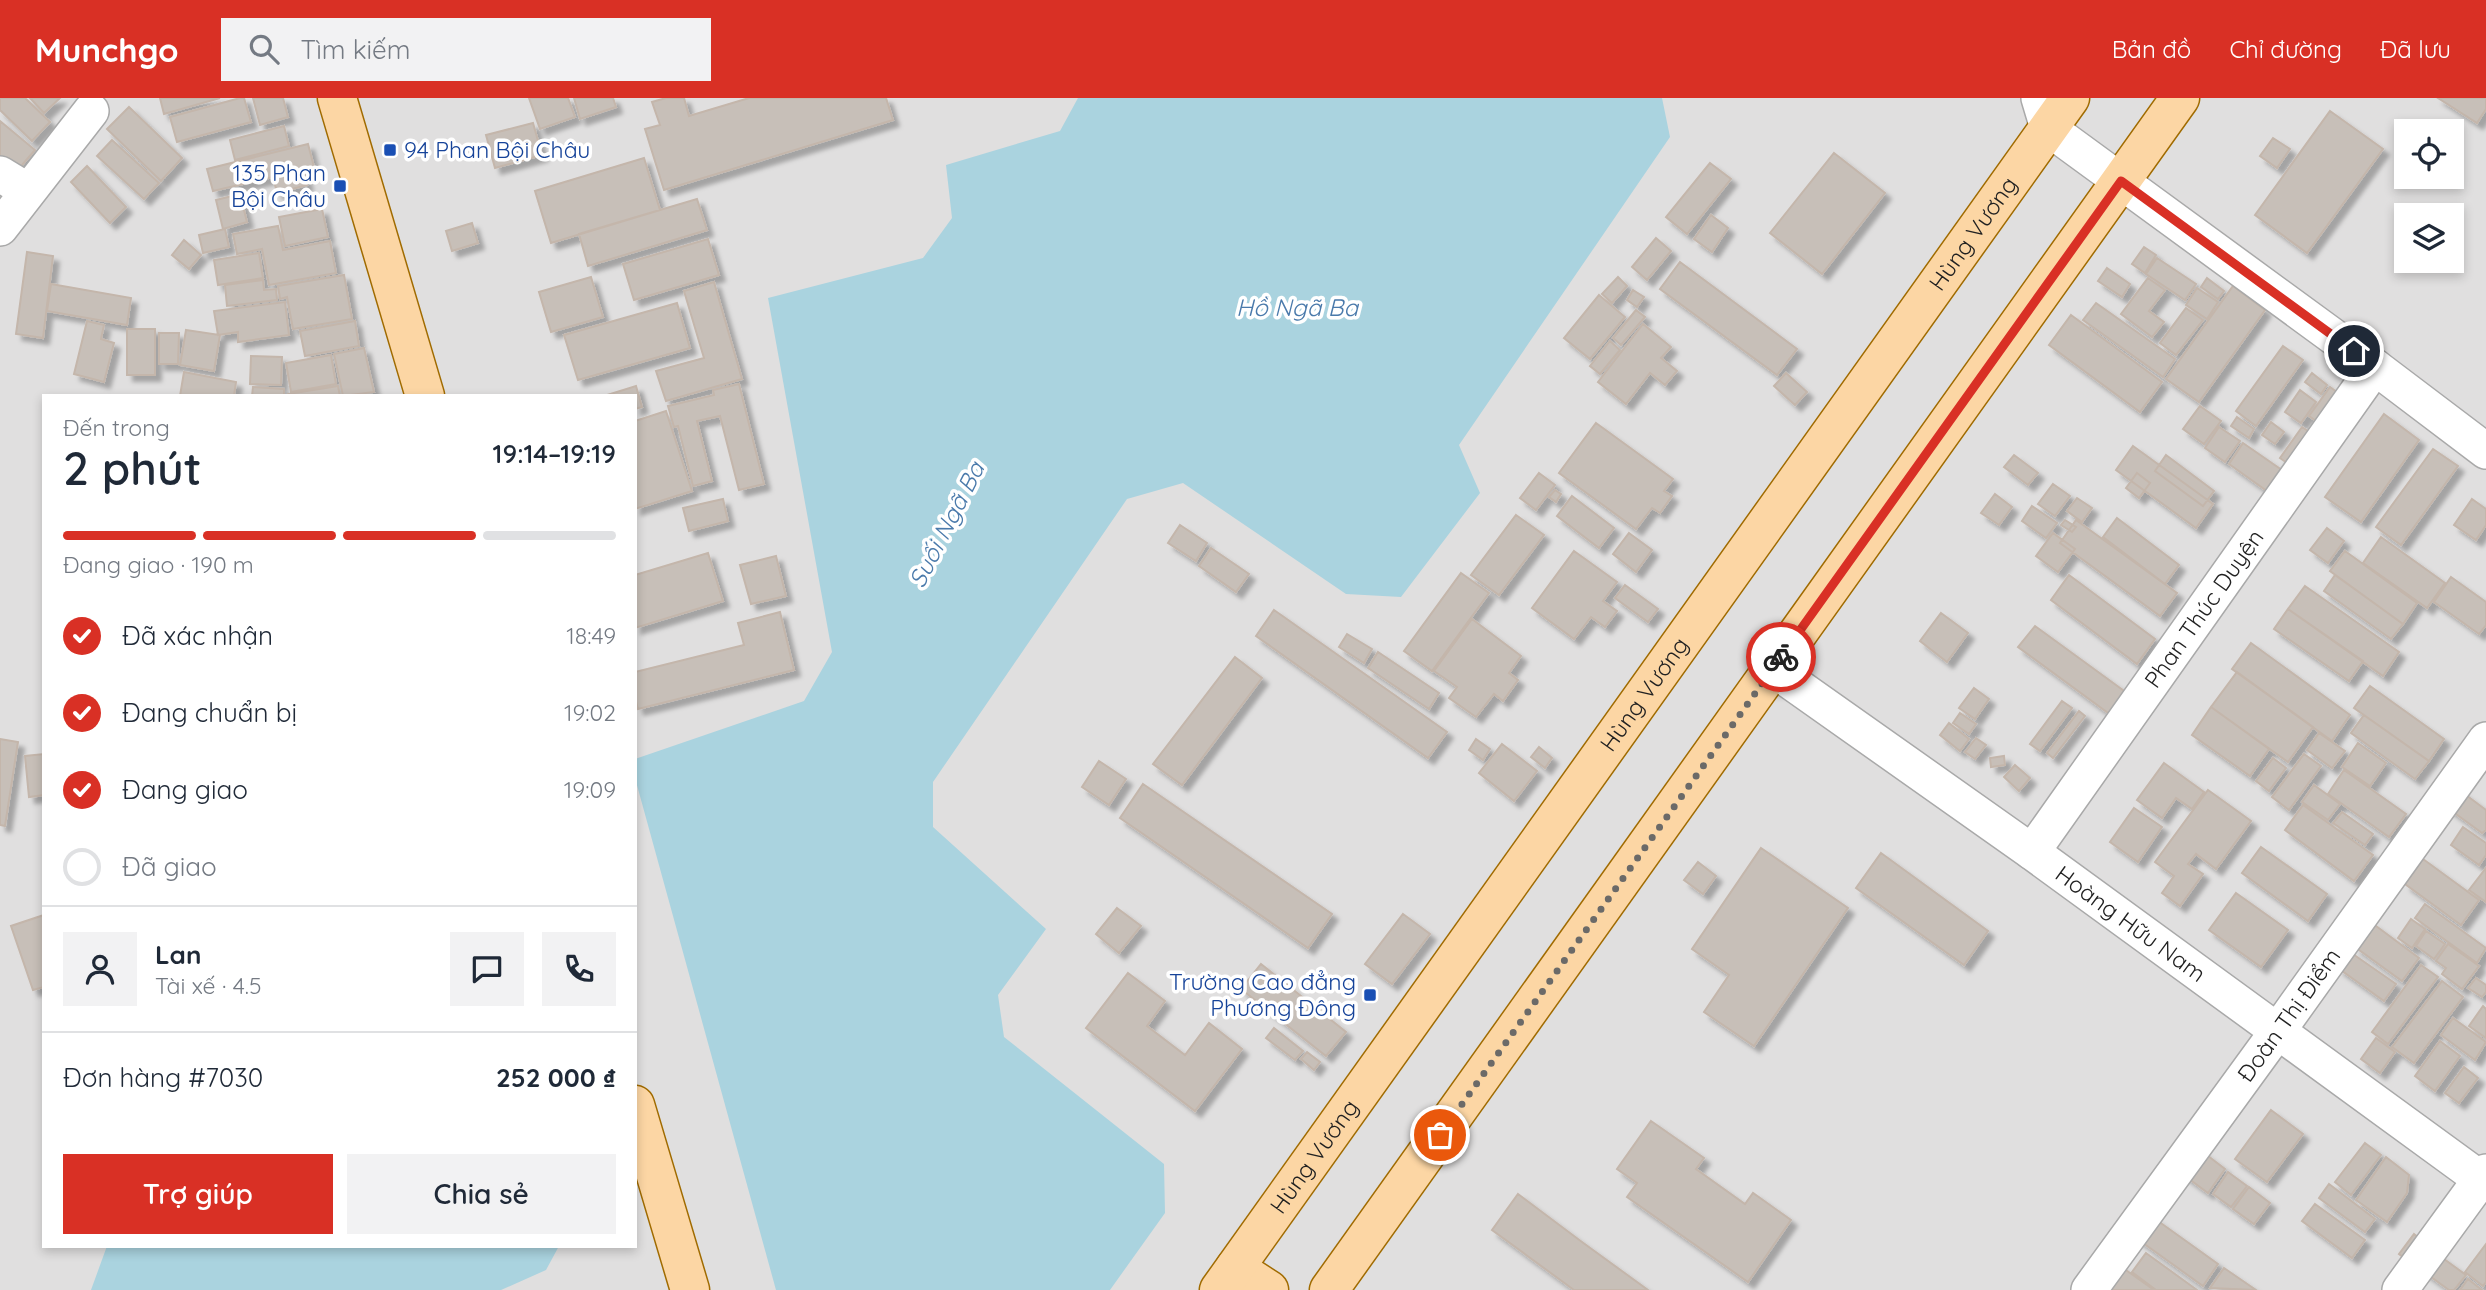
<!DOCTYPE html>
<html lang="vi">
<head>
<meta charset="utf-8">
<style>
	body { margin:0; font-family:Quicksand,sans-serif; background:#f2f2f3; color:#1f2937; height:100vh; display:flex; flex-direction:column; font-size:26px; white-space:nowrap }
	* { box-sizing:border-box; margin:0 }
	p { font-size:23px; color:#747a83 }
	.icon { flex:none; width:38px; height:38px; fill:none; stroke:currentColor; stroke-width:2; stroke-linecap:round; stroke-linejoin:round }
	.map { position:relative; flex:1; overflow:hidden }
	.drawer { position:absolute; left:42px; top:296px; width:595px; height:854px; display:flex; flex-direction:column; background:#fff; border-radius:0px; box-shadow:0 4px 10px #0003 }
	.drawer>* { flex:none }
	.controls { position:absolute; left:2394px; top:21px; display:grid; gap:14px }
	.controls a { display:grid; place-items:center; width:70px; height:70px; border-radius:0px; background:#fff; box-shadow:0 4px 10px #0003; font-size:35px }
	.pin { position:absolute; display:grid; place-items:center; width:60px; height:60px; color:#fff; margin:-30px; border:4px solid #fff; border-radius:50%; box-shadow:0 2px 7px #0007 }
	.courier { position:absolute; display:grid; place-items:center; width:70px; height:70px; margin:-35px; border:5px solid #d93025; border-radius:50%; background:#fff; color:#222; box-shadow:0 2px 9px #0007 }
	.head em { font-style:normal; font-weight:600 }
	.head div { display:flex; flex-direction:column-reverse }
	.head { display:flex; align-items:center; justify-content:space-between; height:119px; padding:0 21px }
	h1 { font-size:46px; font-weight:600; line-height:52px }
	.bar { display:grid; grid-template-columns:repeat(4,1fr); gap:10px 7px; align-content:center; height:84px; padding:0 21px }
	.bar i { height:9px; border-radius:5px; background:#e0e1e3 }
	.bar .selected { background:#d93025 }
	.bar p { grid-column:span 4 }
	.line { display:flex; align-items:center; gap:18px; padding:0 21px; border-top:2px solid #e0e1e3 }
	.line div { flex:1 }
	.round { display:grid; place-items:center; flex:none; width:74px; height:74px; border-radius:0px; background:#f2f2f3 }
	ol { padding:0 21px; list-style:none }
	li { display:flex; align-items:center; gap:21px; height:77px }
	li p { margin-inline-start:auto }
	li .icon { padding:7px; border-radius:50%; background:#d93025; color:#fff; stroke-width:4 }
	li:last-child { color:#747a83 }
	li i { width:38px; height:38px; border:4px solid #e0e1e3; border-radius:50% }
	.primary-button { display:flex; gap:14px; margin-top:auto; padding:14px 21px }
	.primary-button a { flex:1; height:80px; border-radius:0px; background:#d93025; color:#fff; font-size:28px; font-weight:600; line-height:80px; text-align:center }
	.primary-button a+a { background:#f2f2f3; color:#1f2937 }
	header { display:flex; align-items:center; gap:42px; box-sizing:border-box; height:98px; padding:0 35px; background:#d93025; color:#fff }
	header strong { font-size:33px }
	nav { display:flex; gap:38px; margin-inline-start:auto; font-size:24px }
	.search { width:490px; height:63px; background:#f2f2f3; display:flex; align-items:center; gap:18px; box-sizing:border-box; padding:0 24px; border-radius:0px; color:#747a83; font-size:26px }
	.map>svg:first-child { display:block }
	.residential { fill:#e0dfdf; fill-rule:evenodd }
	.water { fill:#aad3df }
	.building { fill:#c7bfb8; stroke:#c4b6ab; stroke-width:2; filter:url(#shadow) }
	.lines { fill:none; stroke-linecap:round; stroke-linejoin:round }
	.minor-casing { stroke:#a9a9a9; stroke-width:38 }
	.major-casing { stroke:#a06b00; stroke-width:41 }
	.minor { stroke:#fff; stroke-width:35 }
	.major { stroke:#fcd6a4; stroke-width:38 }
	.done { stroke:#6b6a68; stroke-width:7; stroke-dasharray:0 12.6 }
	.route { stroke:#d93025; stroke-width:9 }
	.transit-dot { fill:#1a4fb4; stroke:#fff; stroke-width:2.5 }
	.labels { text-anchor:middle; stroke-width:7; stroke-linejoin:round; paint-order:stroke }
	.transit-label { font-size:23px; fill:#164399; stroke:#fff; text-anchor:end }
	.street-label { font-size:23px; fill:#222; stroke:#fff }
	.water-label { font-size:24px; font-style:italic; fill:#4a7aab; stroke:#fff }
</style>
</head>
<body>
<header>
<strong>Munchgo</strong>
<div class="search"><svg class="icon" aria-label="search" viewBox="0 0 24 24"><circle cx="10" cy="10" r="6"/><path d="M15 15l6 6"/></svg>Tìm kiếm</div>
<nav><a>Bản đồ</a><a>Chỉ đường</a><a>Đã lưu</a></nav>
</header>
<div class="map">
<svg width="2486" height="1192" viewBox="0 0 2486 1192">
	<defs>
		<filter id="shadow"><feDropShadow dx="6" dy="6" stdDeviation="2" flood-color="#0004"/></filter>
	</defs>
	<rect width="100%" height="100%" fill="#f2efe9"/>
	<path class="residential" d="M0,0H2486V1192H0ZM2406,33H2452V79H2406ZM2406,117H2452V163H2406ZM44,298H635V1148H44Z"/>
	<path class="water" d="M1078,0H1662L1670,39L1459,347L1480,395L1401,499L1346,496L1183,385L1127,401L933,684V729L1046,831L998,897L1004,939L1164,1066L1165,1115L1110,1192H776L635,680V661L804,603L832,554L768,200L923,160L952,120L946,67L1060,33Z
		M107,1148H559L546,1172L501,1192H91Z"/>
	<path class="building" d="M0,0H25L50,24L32,43L0,12Z
		M30,0H60L44,15Z
		M160,0H220L164,16Z
		M240,0H244L251,24L177,44L170,19Z
		M253,0H283L288,19L260,27Z
		M529,0H568L575,19L540,31Z
		M574,0H613L616,9L580,21Z
		M666,0H684L689,18L749,0H886L893,22L664,92L645,31L660,27L652,4Z
		M2438,0H2486V11L2477,25Z
		M129,9L182,60L161,83L107,31Z
		M2330,13L2383,51L2307,155L2255,117Z
		M0,23L35,52L16,74L0,61Z
		M533,25L542,57L495,70L486,37Z
		M284,28L289,48L235,62L230,42Z
		M2273,40L2290,51L2277,70L2260,58Z
		M112,42L159,85L144,101L97,58Z
		M308,46L314,69L303,72L307,87L277,95L273,79L213,93L207,71Z
		M1834,55L1885,95L1822,176L1770,135Z
		M644,60L660,112L551,145L535,93Z
		M1710,65L1731,81L1687,136L1666,119Z
		M87,68L126,109L110,125L71,84Z
		M240,96L247,124L223,131L216,102Z
		M697,101L707,132L588,168L579,136Z
		M322,111L328,139L285,148L279,119Z
		M1711,117L1728,130L1712,154L1694,141Z
		M472,125L478,145L452,153L446,133Z
		M278,128L283,152L330,143L336,175L269,187L262,151L237,156L233,136Z
		M225,131L229,149L203,155L199,137Z
		M1656,140L1671,153L1647,182L1632,169Z
		M708,141L719,177L634,202L623,166Z
		M184,142L201,157L189,171L172,157Z
		M2144,149L2156,157L2145,175L2132,166Z
		M27,154L53,158L43,240L16,236Z
		M259,155L263,180L218,187L214,162Z
		M2157,160L2196,186L2185,202L2146,176Z
		M1680,164L1797,251L1777,277L1660,191Z
		M2107,170L2130,186L2122,199L2098,183Z
		M344,177L352,221L293,231L287,199L280,201L278,188Z
		M591,179L603,219L551,234L539,194Z
		M1618,179L1627,188L1612,205L1602,196Z
		M2148,180L2165,192L2149,213L2164,224L2152,239L2121,216Z
		M2207,180L2224,193L2218,201L2201,189Z
		M263,182L264,192L276,191L277,202L227,208L225,187Z
		M714,184L742,281L666,303L656,273L704,260L684,193Z
		M51,186L131,200L127,227L47,213Z
		M2233,188L2265,212L2199,304L2166,281Z
		M2197,190L2218,204L2207,221L2186,207Z
		M1633,192L1644,199L1637,209L1627,202Z
		M1599,197L1625,219L1590,261L1564,240Z
		M285,204L289,237L238,244V234L218,237L214,213Z
		M677,205L690,250L578,282L564,237Z
		M2096,205L2175,261L2163,279L2083,222Z
		M2186,210L2203,222L2176,257L2160,245Z
		M1636,212L1645,219L1621,247L1613,240Z
		M2071,217L2162,284L2140,314L2049,247Z
		M87,223L104,227L101,241L114,245L104,284L74,276Z
		M355,223L359,248L305,258L300,233Z
		M1643,226L1671,249L1661,260L1677,273L1665,287L1650,275L1626,306L1598,284Z
		M127,231H155V277H127Z
		M186,232L220,237L214,273L180,267Z
		M159,235H179L178,266H159Z
		M1610,243L1620,252L1600,276L1590,268Z
		M2283,248L2303,262L2256,328L2236,313Z
		M364,250L374,294L343,298L334,256Z
		M331,257L336,286L291,294L286,265Z
		M251,258L282,259L281,287L250,286Z
		M184,274L236,284L234,298H180Z
		M1786,275L1807,294L1795,307L1774,288Z
		M2312,275L2327,287L2321,296L2305,284Z
		M739,286L764,386L739,392L720,318L697,323L712,383L693,388L678,328L674,329L668,308L714,297L713,292Z
		M338,288L340,298H288V296Z
		M636,288L642,309L635,311V298H604Z
		M253,289L284,291V298H252Z
		M2330,289L2352,305L2332,334L2309,318Z
		M2300,292L2316,304L2301,325L2285,314Z
		M2200,308L2221,323L2204,346L2183,331Z
		M666,313L692,393L635,411V323Z
		M2384,316L2419,342L2361,424L2325,399Z
		M2237,319L2254,331L2249,340L2231,328Z
		M2271,324L2284,334L2275,346L2262,337Z
		M1596,325L1673,381L1664,393L1672,398L1660,415L1652,410L1636,431L1559,375Z
		M2219,329L2240,343L2225,364L2205,350Z
		M2302,329L2326,345L2304,377L2280,360Z
		M2243,345L2289,377L2274,398L2229,366Z
		M2133,348L2213,406L2196,430L2116,372Z
		M2433,351L2458,368L2401,447L2376,429Z
		M2014,357L2038,375L2028,387L2004,369Z
		M2166,357L2214,393L2203,408L2155,373Z
		M1539,375L1555,387L1536,412L1520,400Z
		M2137,375L2150,385L2139,400L2126,390Z
		M2053,386L2070,398L2055,418L2038,406Z
		M1555,392L1561,396L1556,404L1549,399Z
		M1995,396L2012,409L1999,427L1981,415Z
		M1572,398L1614,430L1599,450L1557,418Z
		M2077,400L2092,410L2082,424L2067,413Z
		M723,401L728,423L689,433L683,410Z
		M2472,401L2486,411V427L2476,442L2454,427Z
		M2032,408L2057,425L2046,440L2022,423Z
		M1516,417L1544,437L1499,497L1471,477Z
		M2117,420L2179,467L2165,486L2103,439Z
		M2065,422L2076,429L2072,434L2061,427Z
		M2076,422L2177,495L2160,518L2060,445Z
		M1180,427L1207,445L1196,463L1168,445Z
		M2327,430L2344,443L2328,465L2310,452Z
		M1629,435L1652,452L1636,474L1613,456Z
		M2053,435L2075,451L2058,474L2036,458Z
		M2381,439L2445,485L2427,510L2363,465Z
		M1211,450L1249,476L1236,494L1199,468Z
		M1574,453L1617,484L1603,503L1617,513L1605,529L1591,519L1574,541L1532,510Z
		M2345,453L2417,505L2403,526L2330,473Z
		M708,455L723,503L635,530V477Z
		M776,458L786,498L751,506L740,467Z
		M1461,475L1489,495L1432,573L1404,553Z
		M2069,477L2155,541L2137,566L2051,502Z
		M2335,477L2403,526L2391,541L2324,493Z
		M2451,479L2486,504V527L2479,536L2434,504Z
		M1625,487L1658,511L1648,524L1615,500Z
		M2305,488L2399,554L2383,578L2288,511Z
		M2288,511L2363,563L2349,583L2274,531Z
		M1274,512L1447,634L1428,660L1256,538Z
		M780,514L794,572L638,611L635,600V574L744,547L738,525Z
		M1941,515L1968,535L1947,564L1920,543Z
		M1472,521L1521,558L1509,575L1518,582L1503,603L1494,596L1476,619L1449,600L1457,589L1434,573Z
		M2035,528L2131,598L2115,620L2018,549Z
		M1347,536L1372,551L1364,565L1339,549Z
		M2251,545L2350,617L2332,643L2232,571Z
		M1378,554L1439,595L1429,611L1368,570Z
		M1235,559L1262,580L1182,687L1153,666Z
		M2237,574L2313,629L2288,664L2211,609Z
		M2370,588L2444,641L2429,663L2354,610Z
		M1974,590L1989,601L1975,621L1959,610Z
		M2062,603L2072,610L2040,653L2030,646Z
		M2211,609L2269,651L2250,678L2192,637Z
		M2079,613L2085,618L2053,660L2047,655Z
		M1960,615L1976,626L1969,636L1953,625Z
		M2364,617L2429,663L2415,681L2351,635Z
		M1949,625L1969,641L1960,653L1940,637Z
		M2319,635L2345,653L2332,670L2307,652Z
		M1976,640L1986,647L1975,661L1965,654Z
		M0,641L18,644L5,728L0,727Z
		M1476,641L1490,651L1483,662L1469,652Z
		M2358,645L2386,665L2370,688L2342,669Z
		M1502,646L1537,673L1514,703L1479,675Z
		M1539,649L1552,660L1545,670L1531,659Z
		M44,656V697L29,699L25,658Z
		M2304,656L2321,668L2289,712L2272,699Z
		M2004,658L2005,667L1991,669L1990,660Z
		M2273,660L2286,670L2269,693L2256,683Z
		M1099,663L1126,681L1109,707L1082,689Z
		M2164,665L2204,694L2192,711L2176,700L2162,720L2137,702Z
		M2015,667L2030,680L2019,693L2004,679Z
		M2344,672L2406,716L2389,739L2328,696Z
		M1143,686L1332,816L1308,850L1120,720Z
		M2314,687L2340,706L2328,722L2302,704Z
		M2458,691L2486,712V732L2482,735L2445,708Z
		M2208,692L2251,723L2216,771L2196,756L2188,766L2203,776L2180,808L2162,795L2174,778L2155,764Z
		M2303,707L2373,757L2354,783L2285,732Z
		M2134,710L2162,729L2138,764L2110,744Z
		M2342,714L2373,736L2365,747L2333,725Z
		M2463,729L2486,745V757L2479,767L2451,747Z
		M2261,749L2327,796L2308,823L2242,775Z
		M1761,750L1848,810L1754,948L1704,914L1729,877L1692,851Z
		M1881,755L1988,833L1964,867L1856,790Z
		M2423,761L2479,802L2461,827L2405,786Z
		M1698,764L1716,778L1703,796L1684,782Z
		M2486,770V804L2469,792Z
		M2236,795L2288,832L2261,869L2209,832Z
		M2425,806L2486,850L2477,865L2415,820Z
		M1117,810L1141,828L1119,855L1096,836Z
		M1403,816L1430,836L1392,886L1365,866Z
		M44,817V889L33,892L11,828Z
		M2411,821L2425,831L2412,850L2398,840Z
		M2372,825L2419,860L2402,883L2355,849Z
		M2426,833L2445,846L2434,861L2416,848Z
		M2448,846L2479,868L2462,891L2442,876L2446,870L2436,863Z
		M2350,854L2396,886L2384,903L2338,870Z
		M1261,866L1346,934L1326,958L1241,891Z
		M2421,867L2438,879L2388,946L2372,934Z
		M1128,875L1165,903L1147,928L1185,957L1209,925L1242,951L1195,1013L1086,930Z
		M2476,880L2486,887V894L2482,899L2468,890Z
		M2442,883L2463,899L2414,965L2392,949Z
		M2483,908L2486,911V940L2469,928Z
		M2453,920L2486,944L2475,962L2441,937Z
		M1274,930L1303,953L1295,962L1266,940Z
		M2376,940L2395,954L2380,975L2361,961Z
		M2440,943L2460,958L2435,993L2415,978Z
		M1307,954L1320,964L1314,972L1301,961Z
		M2464,969L2478,980L2459,1005L2445,995Z
		M2271,1012L2303,1036L2267,1084L2235,1061Z
		M1651,1023L1704,1060L1696,1071L1745,1106L1753,1095L1791,1122L1748,1184L1627,1099L1637,1085L1617,1071Z
		M2365,1045L2381,1057L2351,1097L2335,1084Z
		M2199,1051L2225,1071L2208,1095L2181,1075Z
		M2386,1059L2409,1077L2407,1095L2387,1124L2356,1102Z
		M2228,1074L2247,1088L2231,1109L2213,1096Z
		M2329,1086L2375,1121L2365,1134L2319,1100Z
		M2249,1089L2270,1105L2254,1126L2233,1111Z
		M1518,1096L1582,1144L1648,1192H1574L1492,1132Z
		M2315,1106L2365,1142L2352,1160L2302,1123Z
		M2151,1118L2218,1166L2203,1188L2136,1140Z
		M2414,1136L2426,1146L2411,1165L2399,1156Z
		M2486,1146V1184L2483,1188L2465,1174Z
		M2433,1153L2466,1177L2454,1192H2449L2420,1171Z
		M2146,1155L2197,1192H2156L2132,1174Z
		M2116,1165L2154,1192H2113L2102,1184Z
		M2224,1170L2256,1192L2210,1190Z
		M2468,1181L2482,1192H2460Z"/>
	<g class="lines">
		<defs>
			<g id="minor">
				<path d="M2039,0L2048,30L2375,269L2486,353"/>
				<path d="M0,76L28,93"/>
				<path d="M0,130L91,13"/>
				<path id="s1" d="M1773,571L2032,754L2486,1085"/>
				<path id="s2" d="M2032,754L2375,269"/>
				<path id="s3" d="M2089,1192L2277,934L2486,642"/>
				<path d="M2400,1192L2486,1074"/>
			</g>
			<g id="major">
				<path d="M337,0L425,298"/>
				<path d="M635,1007L690,1192"/>
				<path d="M1235,1170L1269,1192"/>
				<path id="s4" d="M1219,1192L2070,0"/>
				<path d="M1329,1192L2180,0"/>
			</g>
		</defs>
		<use href="#minor" class="minor-casing"/>
		<use href="#major" class="major-casing"/>
		<use href="#minor" class="minor"/>
		<use href="#major" class="major"/>
	</g>
	<g class="lines">
		<path class="done" d="M1440,1037L1781,559"/>
		<path class="route" d="M1781,559L2121,83L2354,253"/>
	</g>
	<g class="transit-dot">
		<rect x="383" y="45" width="14" height="14" rx="3.5"/>
		<rect x="333" y="81" width="14" height="14" rx="3.5"/>
		<rect x="1363" y="890" width="14" height="14" rx="3.5"/>
	</g>
	<g class="labels">
		<g class="transit-label">
			<text x="404" y="60" text-anchor="start">94 Phan Bội Châu</text>
			<text x="326" y="83">135 Phan<tspan x="326" dy="26">Bội Châu</tspan></text>
			<text x="1356" y="892">Trường Cao đẳng<tspan x="1356" dy="26">Phương Đông</tspan></text>
		</g>
		<g class="street-label">
			<text dy="8" stroke="none"><textPath href="#s4" startOffset="1298">Hùng Vương</textPath></text>
			<text dy="8" stroke="none"><textPath href="#s2" startOffset="298">Phan Thúc Duyện</textPath></text>
			<text dy="8" stroke="none"><textPath href="#s4" startOffset="732">Hùng Vương</textPath></text>
			<text dy="8" stroke="none"><textPath href="#s1" startOffset="439">Hoàng Hữu Nam</textPath></text>
			<text dy="8" stroke="none"><textPath href="#s3" startOffset="340">Đoàn Thị Điểm</textPath></text>
			<text dy="8" stroke="none"><textPath href="#s4" startOffset="164">Hùng Vương</textPath></text>
		</g>
		<g class="water-label">
			<text x="1297" y="218">Hồ Ngã Ba</text>
			<text transform="translate(947 427) rotate(-63)" y="8">Suối Ngã Ba</text>
		</g>
	</g>
</svg>
<div class="controls">
<a><svg class="icon" aria-label="locate" viewBox="0 0 24 24"><circle cx="12" cy="12" r="6"/><path d="M12 2v4M12 18v4M2 12h4M18 12h4"/></svg></a>
<a><svg class="icon" aria-label="layers" viewBox="0 0 24 24"><path d="M12 4l9 5-9 5-9-5zM3 14l9 5 9-5"/></svg></a>
</div>
<div class="pin" style="left:1440px;top:1037px;background:#ea580c"><svg class="icon" aria-label="bag" viewBox="0 0 24 24"><path d="M5 8h14l-1 12H6zM9 8a3 3 0 0 1 6 0"/></svg></div>
<div class="pin" style="left:2354px;top:253px;background:#1f2937"><svg class="icon" aria-label="home" viewBox="0 0 24 24"><path d="M3 11l9-7 9 7M6 9v11h12V9"/></svg></div>
<div class="courier" style="left:1781px;top:559px"><svg class="icon" aria-label="bike" viewBox="0 0 24 24"><circle cx="6" cy="16" r="4"/><circle cx="18" cy="16" r="4"/><path d="M6 16l4-8h5l3 8M10 8l3 8H6M13 5h3"/></svg></div>
<section class="drawer">
<div class="head"><div><h1>2 phút</h1><p>Đến trong</p></div><em>19:14–19:19</em></div>
<div class="bar"><i class="selected"></i><i class="selected"></i><i class="selected"></i><i></i><p>Đang giao · 190 m</p></div>
<ol>
<li><svg class="icon" aria-label="check" viewBox="0 0 24 24"><path d="M5 12l5 5 9-10"/></svg>Đã xác nhận<p>18:49</p></li>
<li><svg class="icon" aria-label="check" viewBox="0 0 24 24"><path d="M5 12l5 5 9-10"/></svg>Đang chuẩn bị<p>19:02</p></li>
<li><svg class="icon" aria-label="check" viewBox="0 0 24 24"><path d="M5 12l5 5 9-10"/></svg>Đang giao<p>19:09</p></li>
<li><i></i>Đã giao</li>
</ol>
<div class="line" style="height:126px"><a class="round"><svg class="icon" aria-label="person" viewBox="0 0 24 24"><circle cx="12" cy="8" r="4"/><path d="M4 21q1-7 8-7t8 7"/></svg></a><div><b>Lan</b><p>Tài xế · 4.5</p></div><a class="round"><svg class="icon" aria-label="chat" viewBox="0 0 24 24"><path d="M4 5h16v11H9l-5 4z"/></svg></a><a class="round"><svg class="icon" aria-label="phone" viewBox="0 0 24 24"><path d="M5 4h4l2 5-3 2q2 4 5 5l2-3 5 2v4C11 20 4 13 5 4z"/></svg></a></div>
<div class="line" style="height:91px"><div>Đơn hàng #7030</div><b>252 000 ₫</b></div>
<div class="primary-button"><a>Trợ giúp</a><a>Chia sẻ</a></div>
</section>
</div>
</body>
</html>
